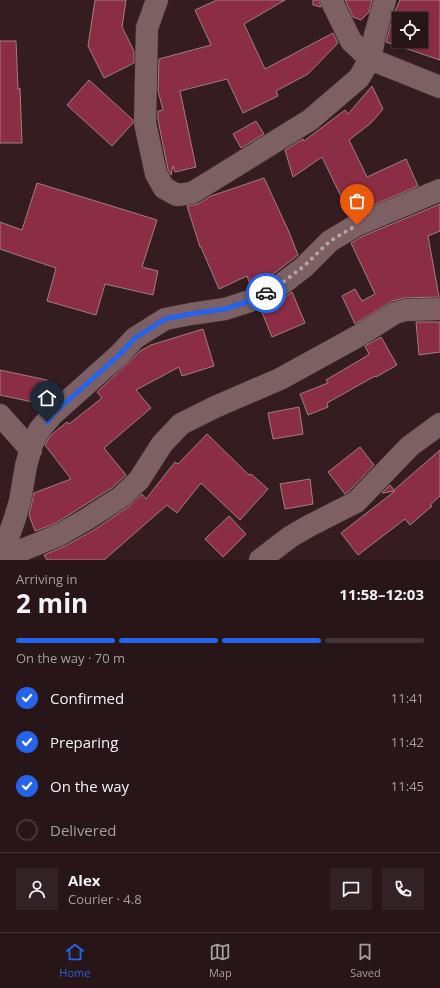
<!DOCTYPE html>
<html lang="en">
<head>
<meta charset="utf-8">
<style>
	body { margin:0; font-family:"Open Sans",sans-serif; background:#332225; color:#f1f3f6; height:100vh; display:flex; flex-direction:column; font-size:15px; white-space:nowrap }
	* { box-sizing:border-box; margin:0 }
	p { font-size:13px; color:#a49fa2 }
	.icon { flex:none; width:22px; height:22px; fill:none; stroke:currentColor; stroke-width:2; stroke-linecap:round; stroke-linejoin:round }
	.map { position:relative; height:560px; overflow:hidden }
	.sheet { display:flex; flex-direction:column; background:#271518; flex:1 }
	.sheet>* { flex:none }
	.tools { position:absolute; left:392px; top:12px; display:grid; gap:8px }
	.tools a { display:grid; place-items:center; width:36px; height:36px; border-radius:0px; background:#271518; box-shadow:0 2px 6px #0003,0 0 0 1px #433437; font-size:20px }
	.pin { position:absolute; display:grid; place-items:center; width:34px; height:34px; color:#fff; margin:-41px -17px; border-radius:50% 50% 50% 0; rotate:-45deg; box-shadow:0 0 4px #0007 }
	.pin .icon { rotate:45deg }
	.courier { position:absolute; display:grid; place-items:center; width:40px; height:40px; margin:-20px; border:3px solid #2563eb; border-radius:50%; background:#fff; color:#222; box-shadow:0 1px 5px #0007 }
	.summary em { font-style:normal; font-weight:700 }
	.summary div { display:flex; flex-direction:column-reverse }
	.summary { display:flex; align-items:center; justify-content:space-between; height:68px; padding:0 16px }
	h1 { font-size:26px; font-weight:700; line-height:30px }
	.bar { display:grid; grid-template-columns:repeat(4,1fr); gap:6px 4px; align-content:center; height:48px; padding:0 16px }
	.bar i { height:5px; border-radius:3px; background:#433437 }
	.bar .selected { background:#2563eb }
	.bar p { grid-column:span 4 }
	.line { display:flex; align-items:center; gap:10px; padding:0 16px; border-top:1px solid #433437 }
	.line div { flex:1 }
	.round { display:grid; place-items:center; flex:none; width:42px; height:42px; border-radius:0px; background:#332225 }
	ol { padding:0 16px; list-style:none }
	li { display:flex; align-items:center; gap:12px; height:44px }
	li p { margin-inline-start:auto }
	li .icon { padding:4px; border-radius:50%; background:#2563eb; color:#fff; stroke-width:4 }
	li:last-child { color:#a49fa2 }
	li i { width:22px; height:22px; border:2px solid #433437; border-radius:50% }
	.tab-bar { display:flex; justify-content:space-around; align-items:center; height:56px; border-top:1px solid #433437; background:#271518; font-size:11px; color:#a49fa2 }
	.tab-bar a { display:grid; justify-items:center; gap:2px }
	.tab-bar .selected { color:#2563eb }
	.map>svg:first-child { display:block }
	.building { fill:#8b2d44; stroke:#9f8084; fill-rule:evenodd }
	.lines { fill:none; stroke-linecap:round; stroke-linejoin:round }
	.street-casing { stroke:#4c393d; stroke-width:23 }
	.street { stroke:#7c6064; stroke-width:22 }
	.done { stroke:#b7a6a8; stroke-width:4; stroke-dasharray:0 7.2 }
	.route { stroke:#2563eb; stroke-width:5 }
</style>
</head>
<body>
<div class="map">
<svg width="440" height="560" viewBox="0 0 440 560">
	<rect width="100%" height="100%" fill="#341c20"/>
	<path class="building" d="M95,0H126L122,27L134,51V63L104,78L88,46Z
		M217,0H285L244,24L265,69L333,33L338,43L308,74L276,91L278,96L243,113L227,79L180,91L196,167L175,172L173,166L171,175L168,170L158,120V111L163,110L158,91L159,59L211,45L195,10Z
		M313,0H319L321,7L313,5Z
		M345,0H372L369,12L361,20L353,17Z
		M400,0H440V60L386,42L393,16ZM399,19H421V41H399Z
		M0,41H16L18,89L20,88L22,143H0Z
		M89,80L133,120V123L112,146L67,105Z
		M372,86L383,109L371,123L349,140L367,177L406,159L418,186L350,215L322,157L293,177L285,150L303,139L304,141L345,110L348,114Z
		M256,121L264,134L241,148L233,134Z
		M264,178L289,232L298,255L271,276L251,287L247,276L219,289L201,247H200L187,206L198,204L211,196Z
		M37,183L157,220L142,267L158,271L153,295L105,284L96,315L47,301L56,268L0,249V222L22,230Z
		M440,204V231L428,236L439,297L405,298L392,301L355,324L342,296L355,289L362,301L375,294L351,243L363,236Z
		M292,292L305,323L272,337L261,310L284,298Z
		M416,322H440V352L419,355Z
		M203,329L214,366L182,376L179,367L136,390L151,408L104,448L126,475L113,487L80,508L54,524L35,531L29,515L34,493L71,479L45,445L50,436L67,422L69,424L102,398L97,392L127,364L140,351L151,345Z
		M381,337L397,365L376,377L375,376L327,403L328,407L308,415L300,394L328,383L326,380L365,357L369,354L365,346Z
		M0,370L47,380L42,404L0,395Z
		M299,407L303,434L273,439L268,413Z
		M207,434L249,475L251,474L268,489L240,520L201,483L177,513L167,505L104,560H47L44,555L65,546L94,530L128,507L142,494L146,499L175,462L178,464Z
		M360,447L374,465L348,492L345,494L328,472Z
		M440,450V496L430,505L432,506L410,525L405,519L358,555L341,533L395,491L382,493L390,485L394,490Z
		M310,479L313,504L285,509L280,484Z
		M229,516L246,534L223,557L205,539Z"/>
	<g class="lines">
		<defs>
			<path id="street" d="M157,0L147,28L145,123L156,174L164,188L177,195L192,193L310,120L359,78L370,59L375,35L385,0
				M331,0L351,41L370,59L440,87
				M0,415L31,450
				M3,558L59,535L87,519L121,497L139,480L162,444L181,424L215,407L280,379L360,335L395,313L406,310L440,309
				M3,560V552L15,518L20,501L26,466L32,444L40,429L53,414L119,355L135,338L165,319L191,314L225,309L250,301L263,295L278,287L304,267L330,241L340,235L357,225L440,190
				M260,560L290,537L309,526L356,502L410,446L440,424"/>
		</defs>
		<use href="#street" class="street-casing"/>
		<use href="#street" class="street"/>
	</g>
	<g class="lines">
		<path class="done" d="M266,293L278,286L304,266L330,241L357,225"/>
		<path class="route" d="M47,422L53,414L119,355L135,338L165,319L190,314L225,309L250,301L266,293"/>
	</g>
</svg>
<div class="tools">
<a><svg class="icon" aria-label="locate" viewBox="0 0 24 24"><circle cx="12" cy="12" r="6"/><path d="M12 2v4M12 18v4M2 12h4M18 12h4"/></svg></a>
</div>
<div class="pin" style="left:357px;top:225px;background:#ea580c"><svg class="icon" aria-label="bag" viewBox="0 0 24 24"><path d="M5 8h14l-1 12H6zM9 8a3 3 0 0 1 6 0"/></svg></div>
<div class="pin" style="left:47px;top:422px;background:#1f2937"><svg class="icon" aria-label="home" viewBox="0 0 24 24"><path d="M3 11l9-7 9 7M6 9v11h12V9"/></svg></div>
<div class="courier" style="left:266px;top:293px"><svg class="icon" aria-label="car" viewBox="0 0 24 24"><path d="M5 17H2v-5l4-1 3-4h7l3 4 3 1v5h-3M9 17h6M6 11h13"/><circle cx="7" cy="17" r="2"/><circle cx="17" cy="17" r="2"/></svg></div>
</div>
<section class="sheet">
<div class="summary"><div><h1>2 min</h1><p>Arriving in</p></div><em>11:58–12:03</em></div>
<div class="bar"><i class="selected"></i><i class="selected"></i><i class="selected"></i><i></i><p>On the way · 70 m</p></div>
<ol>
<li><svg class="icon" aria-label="check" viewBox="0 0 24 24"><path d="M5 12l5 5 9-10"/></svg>Confirmed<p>11:41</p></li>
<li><svg class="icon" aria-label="check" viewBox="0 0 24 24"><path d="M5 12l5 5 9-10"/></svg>Preparing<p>11:42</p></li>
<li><svg class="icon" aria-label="check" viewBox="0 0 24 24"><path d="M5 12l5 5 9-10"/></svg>On the way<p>11:45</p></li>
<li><i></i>Delivered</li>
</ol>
<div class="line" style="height:72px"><a class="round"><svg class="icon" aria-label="person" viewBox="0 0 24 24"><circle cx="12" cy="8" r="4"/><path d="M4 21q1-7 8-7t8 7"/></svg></a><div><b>Alex</b><p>Courier · 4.8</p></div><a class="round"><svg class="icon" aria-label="chat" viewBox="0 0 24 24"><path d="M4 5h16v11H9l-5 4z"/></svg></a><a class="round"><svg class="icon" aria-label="phone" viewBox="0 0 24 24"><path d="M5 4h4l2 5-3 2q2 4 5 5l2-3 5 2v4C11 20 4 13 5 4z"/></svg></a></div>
</section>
<nav class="tab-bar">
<a class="selected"><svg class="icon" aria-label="home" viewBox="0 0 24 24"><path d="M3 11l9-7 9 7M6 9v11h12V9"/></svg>Home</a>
<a><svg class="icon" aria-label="map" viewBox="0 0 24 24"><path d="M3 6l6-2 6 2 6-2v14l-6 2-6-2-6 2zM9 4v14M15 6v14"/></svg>Map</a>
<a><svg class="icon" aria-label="saved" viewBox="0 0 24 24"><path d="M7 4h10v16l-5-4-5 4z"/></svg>Saved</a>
</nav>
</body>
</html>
